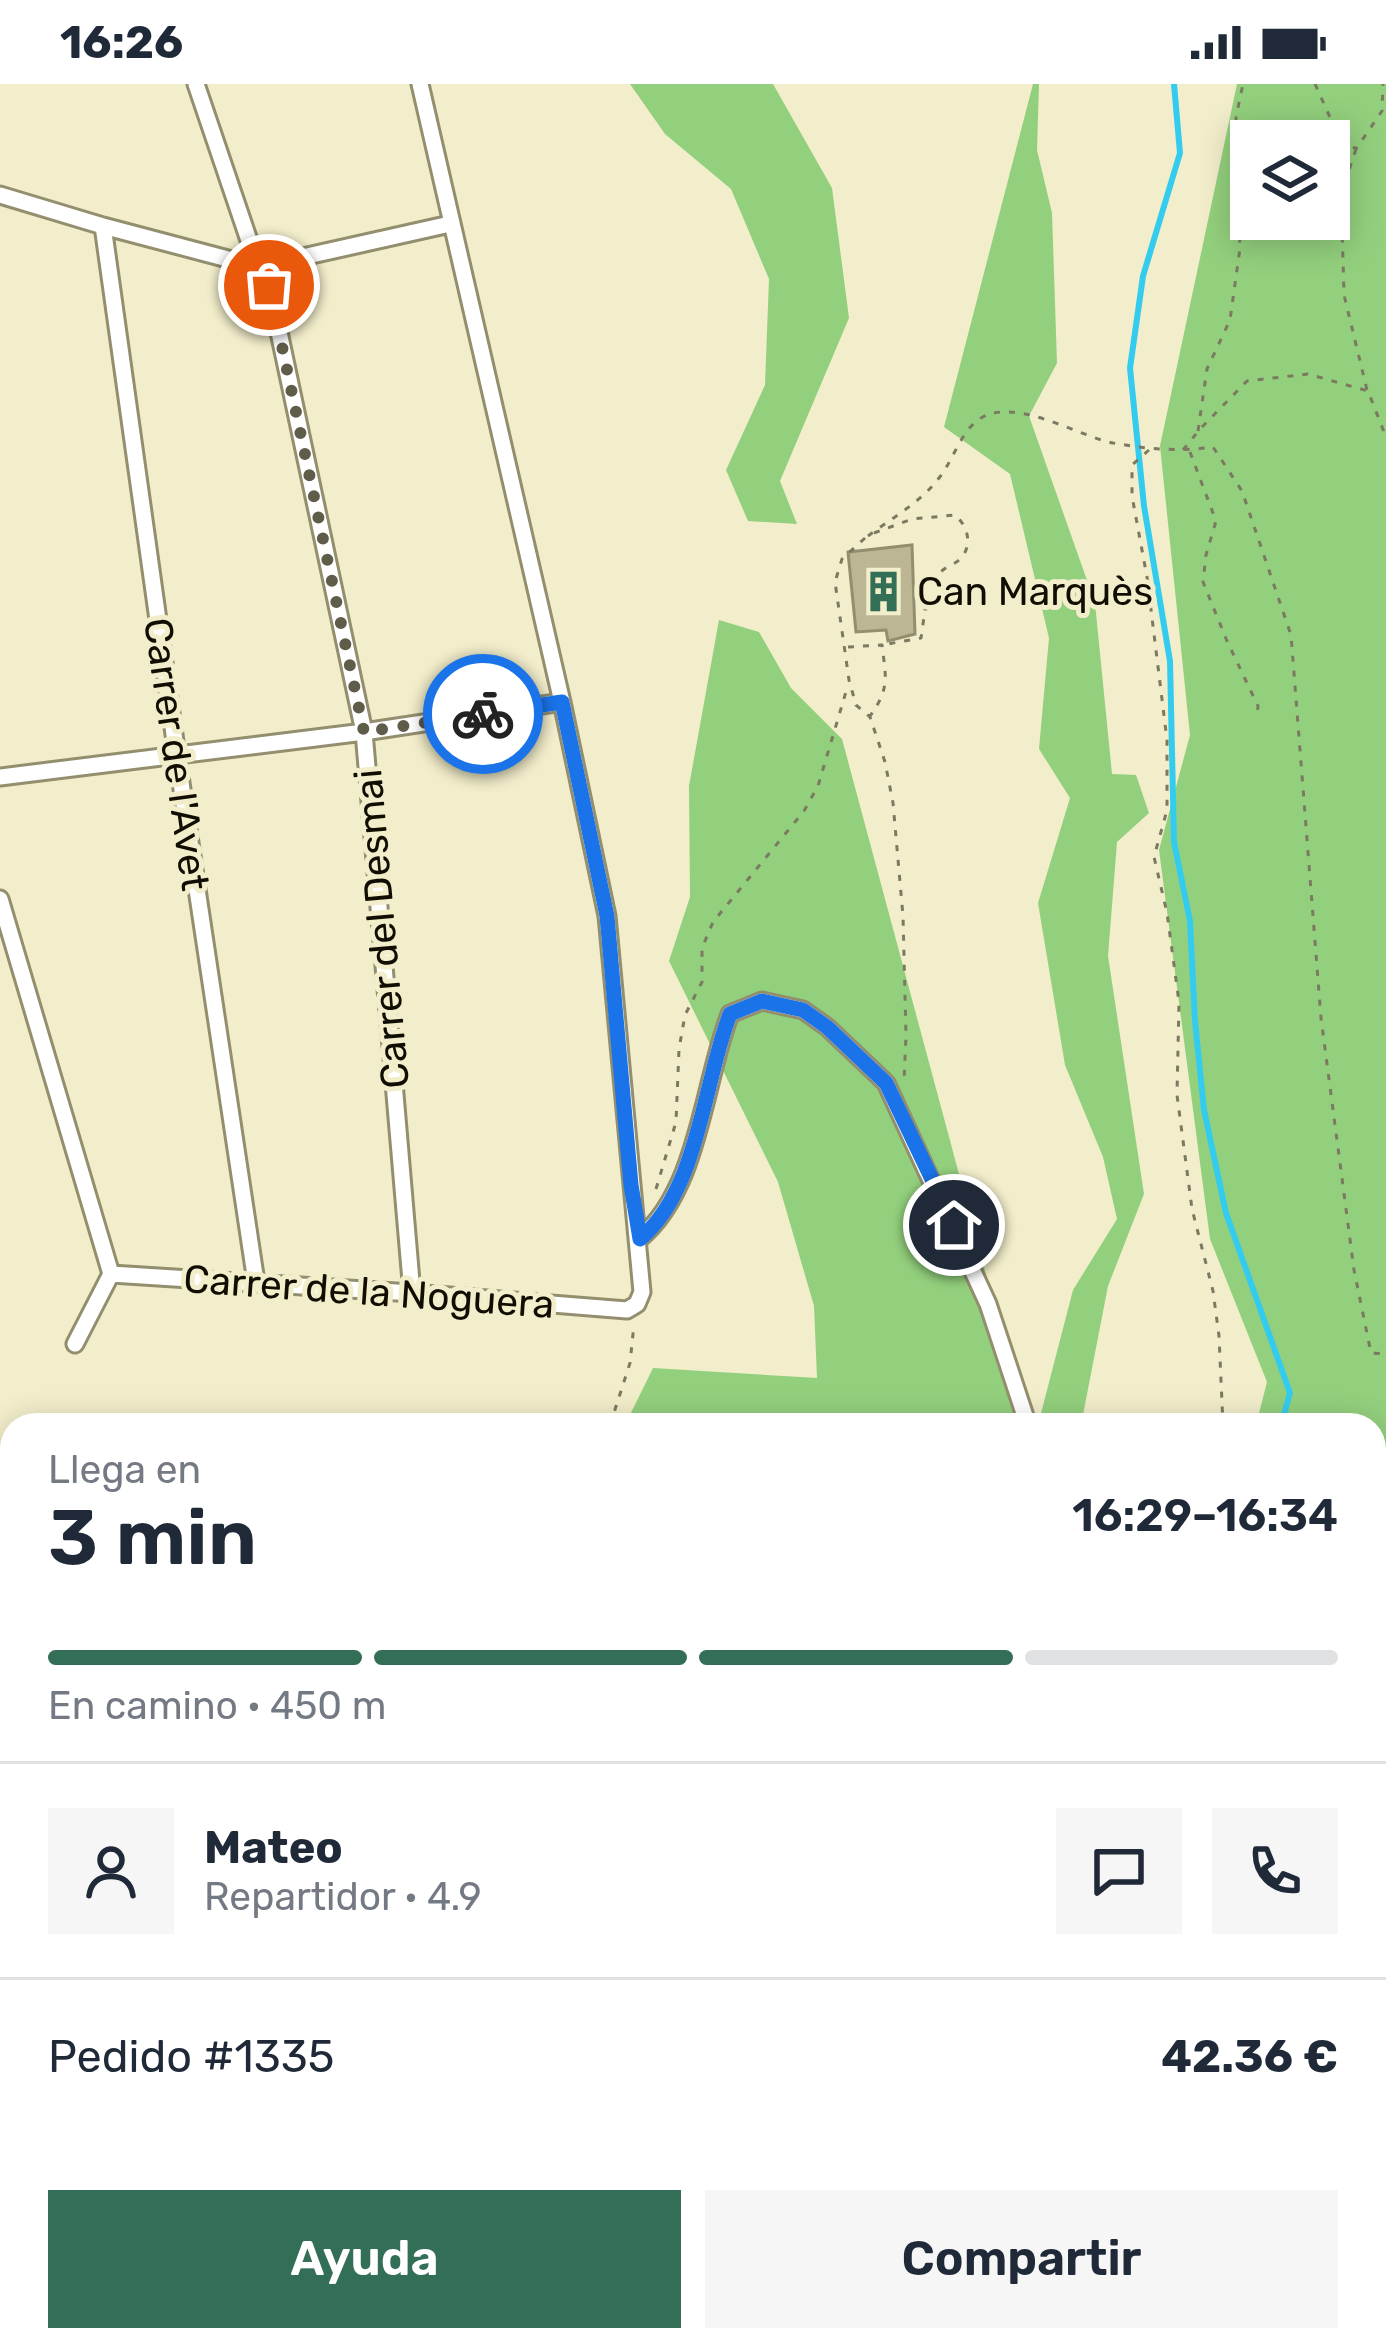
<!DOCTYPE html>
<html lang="es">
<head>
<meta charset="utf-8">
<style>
	body { margin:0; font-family:Rubik,sans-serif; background:#f6f6f7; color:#1f2937; height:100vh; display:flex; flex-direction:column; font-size:45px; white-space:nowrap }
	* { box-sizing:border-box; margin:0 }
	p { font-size:39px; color:#747a83 }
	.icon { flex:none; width:66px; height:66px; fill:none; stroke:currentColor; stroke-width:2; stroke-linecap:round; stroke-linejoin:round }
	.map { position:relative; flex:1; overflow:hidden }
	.panel { position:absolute; left:0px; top:1329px; width:1386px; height:939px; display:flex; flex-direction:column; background:#fff; border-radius:36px 36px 0 0; box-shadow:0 6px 30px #0003 }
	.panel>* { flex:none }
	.controls { position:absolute; left:1230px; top:36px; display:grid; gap:24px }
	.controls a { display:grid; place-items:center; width:120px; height:120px; border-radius:0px; background:#fff; box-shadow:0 6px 30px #0003; font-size:60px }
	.pin { position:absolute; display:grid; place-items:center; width:102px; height:102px; color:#fff; margin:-51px; border:6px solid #fff; border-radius:50%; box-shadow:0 3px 12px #0007 }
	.courier { position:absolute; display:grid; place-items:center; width:120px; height:120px; margin:-60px; border:9px solid #1a73e8; border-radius:50%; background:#fff; color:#222; box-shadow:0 3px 15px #0007 }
	.summary em { font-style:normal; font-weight:600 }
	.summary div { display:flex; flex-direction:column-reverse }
	.summary { display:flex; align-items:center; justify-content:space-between; height:204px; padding:0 48px }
	h1 { font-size:78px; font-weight:600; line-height:90px }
	.bar { display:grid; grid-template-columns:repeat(4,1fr); gap:18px 12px; align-content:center; height:144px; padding:0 48px }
	.bar i { height:15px; border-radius:9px; background:#e0e1e3 }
	.bar .on { background:#336e57 }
	.bar p { grid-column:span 4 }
	.line { display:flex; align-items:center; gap:30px; padding:0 48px; border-top:3px solid #e0e1e3 }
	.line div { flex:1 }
	.round { display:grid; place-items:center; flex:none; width:126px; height:126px; border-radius:0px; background:#f6f6f7 }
	.action { display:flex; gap:24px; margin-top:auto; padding:24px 48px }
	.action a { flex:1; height:138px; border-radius:0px; background:#336e57; color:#fff; font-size:48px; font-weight:600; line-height:138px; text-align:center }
	.action a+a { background:#f6f6f7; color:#1f2937 }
	.status { display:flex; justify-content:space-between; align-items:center; height:84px; padding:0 60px; background:#fff; direction:ltr }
	.status svg { height:33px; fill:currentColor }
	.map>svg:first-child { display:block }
	.forest { fill:#93d07d; fill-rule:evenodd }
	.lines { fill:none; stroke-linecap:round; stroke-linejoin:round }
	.stream { stroke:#34ccee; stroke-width:6 }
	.building { fill:#bcb695; stroke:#938e6e; stroke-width:3 }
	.minor-casing { stroke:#938e6e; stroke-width:21 }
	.path { stroke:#7c7962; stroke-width:3; stroke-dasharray:6 9; stroke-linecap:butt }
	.minor { stroke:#fff; stroke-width:15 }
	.done { stroke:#5f5c49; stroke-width:12; stroke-dasharray:0 21.6 }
	.route { stroke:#1a73e8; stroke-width:15 }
	.labels { text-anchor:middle; stroke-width:10; stroke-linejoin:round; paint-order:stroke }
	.poi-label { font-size:39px; fill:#100e03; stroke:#f2edca; text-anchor:start }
	.street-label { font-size:39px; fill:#100e03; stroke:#f2edca }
</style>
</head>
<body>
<div class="status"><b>16:26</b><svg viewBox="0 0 49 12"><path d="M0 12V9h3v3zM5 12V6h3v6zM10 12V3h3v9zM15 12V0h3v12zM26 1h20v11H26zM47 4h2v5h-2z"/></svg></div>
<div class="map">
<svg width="1386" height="2266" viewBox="0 0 1386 2266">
	<rect width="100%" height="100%" fill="#f2edca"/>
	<path class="forest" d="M630,0H773L832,104L849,234L780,397L797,440L748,437L726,386L765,301L769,195L731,105L665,50Z
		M1033,0H1039L1037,66L1052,129L1057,279L1029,332L1095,519L1112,690L1136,691L1149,729L1117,758L1108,872L1144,1110L1108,1202L1081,1341H1041L1039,1337L1073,1206L1117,1135L1103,1073L1065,981L1038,819L1070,714L1039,665L1049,554L1010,390L944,343Z
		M1237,0H1386V1715L1374,1726V1341H1256L1267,1298L1210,1155L1159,766L1190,651L1160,362ZM1329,57V135H1251V57Z
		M719,536L759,548L791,604L842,655L1023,1328L1014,1341H625L653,1284L817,1294L814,1222L778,1098L669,877L690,813L689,702Z"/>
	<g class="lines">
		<path class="stream" d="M1174,0L1180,69L1143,192L1130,284L1144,422L1170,577L1174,758L1190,837L1195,937L1204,1026L1226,1129L1290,1309L1281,1341
			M1374,1391L1386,1394
			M1070,2266V2256"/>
	</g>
	<path class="building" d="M912,461L915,550L888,557L886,546L856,548L848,468Z"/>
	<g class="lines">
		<defs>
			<path id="minor" d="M196,0L258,183L269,201L364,648L412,1209
				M0,111L103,142L258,183L450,140
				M103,142L177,672L256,1198
				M0,693L364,648L562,618
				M0,815L111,1190L75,1260
				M639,1155C699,1106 703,1000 730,930L762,917L803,926L827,943L886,999L988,1220L1028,1341
				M111,1190L412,1209L627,1226L637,1220L642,1208L607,832L562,618L420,0
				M1051,2266V2256"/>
		</defs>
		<use href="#minor" class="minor-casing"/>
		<path class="path" d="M1315,0L1338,51L1356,65L1382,27L1383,0
			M1356,65L1341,110L1344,211L1367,306
			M1202,343L1247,297L1308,290L1368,307L1386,353
			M1198,347L1207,285L1230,236L1240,164L1236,33L1243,0
			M1149,366L1132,381V412L1147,493L1167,656V726L1154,773L1167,829L1179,918L1177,1011L1192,1125L1213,1207L1219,1252L1223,1341
			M1183,366L1196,350
			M1190,368L1216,437L1206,471L1203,498L1227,557L1258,622L1257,631
			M874,449L912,435L955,431C967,441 974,461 960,475C952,483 942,482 937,494C934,501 935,506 936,514L925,526L921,554L882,561
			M868,452C892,434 921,418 939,394C953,377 961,346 981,334C1016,313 1078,352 1113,359C1147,365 1179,368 1213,363L1242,407L1291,551L1321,934L1354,1186L1371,1269L1386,1270
			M865,454L842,475L835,498L849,596L856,621L870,633L885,678L893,719L903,832L906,952L904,997
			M848,563L882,561C886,594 890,604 870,632
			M656,1105L676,1038L679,965L685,931L702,898V864L713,838L804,727L818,702L848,601
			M610,1341L630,1279L634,1240
			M548,2266L550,2256"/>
		<use href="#minor" class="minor"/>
	</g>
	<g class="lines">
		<path class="done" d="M269,201L364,648L483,630"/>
		<path class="route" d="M483,630L562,618L607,832L631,1101L640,1155C699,1105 703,1000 730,930L762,917L803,926L827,943L886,999L954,1141"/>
	</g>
	<defs>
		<symbol id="building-bare" viewBox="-9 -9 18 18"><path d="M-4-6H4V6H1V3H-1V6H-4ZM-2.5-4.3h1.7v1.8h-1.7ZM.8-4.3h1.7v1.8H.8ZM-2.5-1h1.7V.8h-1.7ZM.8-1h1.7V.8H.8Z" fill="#336e57" stroke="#f2edca" stroke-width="2.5" paint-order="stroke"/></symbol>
	</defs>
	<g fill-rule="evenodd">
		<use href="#building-bare" x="854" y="478" width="59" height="59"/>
	</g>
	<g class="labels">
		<g class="poi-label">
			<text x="917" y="521">Can Marquès</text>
		</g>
		<g class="street-label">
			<text transform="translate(177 670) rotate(82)" y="14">Carrer de l'Avet</text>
			<text transform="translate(381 845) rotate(-95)" y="14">Carrer del Desmai</text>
			<text transform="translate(369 1207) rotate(4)" y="14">Carrer de la Noguera</text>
		</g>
	</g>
</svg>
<div class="controls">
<a><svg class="icon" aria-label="layers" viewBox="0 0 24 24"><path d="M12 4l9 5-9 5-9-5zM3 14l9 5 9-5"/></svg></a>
</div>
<div class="pin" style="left:269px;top:201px;background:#ea580c"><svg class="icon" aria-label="bag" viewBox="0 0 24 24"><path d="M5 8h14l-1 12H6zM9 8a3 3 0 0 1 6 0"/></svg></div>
<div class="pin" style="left:954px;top:1141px;background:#1f2937"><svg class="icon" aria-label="home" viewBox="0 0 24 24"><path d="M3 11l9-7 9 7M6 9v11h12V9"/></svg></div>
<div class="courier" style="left:483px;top:630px"><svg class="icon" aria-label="bike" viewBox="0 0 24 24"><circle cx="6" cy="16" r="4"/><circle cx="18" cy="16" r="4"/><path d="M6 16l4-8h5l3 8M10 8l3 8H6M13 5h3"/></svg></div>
<section class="panel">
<div class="summary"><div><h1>3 min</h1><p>Llega en</p></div><em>16:29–16:34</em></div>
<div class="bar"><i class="on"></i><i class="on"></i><i class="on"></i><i></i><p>En camino · 450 m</p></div>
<div class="line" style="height:216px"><a class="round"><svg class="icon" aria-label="person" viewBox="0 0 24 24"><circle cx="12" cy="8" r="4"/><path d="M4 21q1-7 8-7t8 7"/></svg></a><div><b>Mateo</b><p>Repartidor · 4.9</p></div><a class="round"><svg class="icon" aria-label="chat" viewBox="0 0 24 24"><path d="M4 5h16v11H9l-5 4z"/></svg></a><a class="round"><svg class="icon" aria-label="phone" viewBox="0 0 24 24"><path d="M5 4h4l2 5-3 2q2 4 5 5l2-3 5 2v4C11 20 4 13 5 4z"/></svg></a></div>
<div class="line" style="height:156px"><div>Pedido #1335</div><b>42.36 €</b></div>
<div class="action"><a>Ayuda</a><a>Compartir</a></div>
</section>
</div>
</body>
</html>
